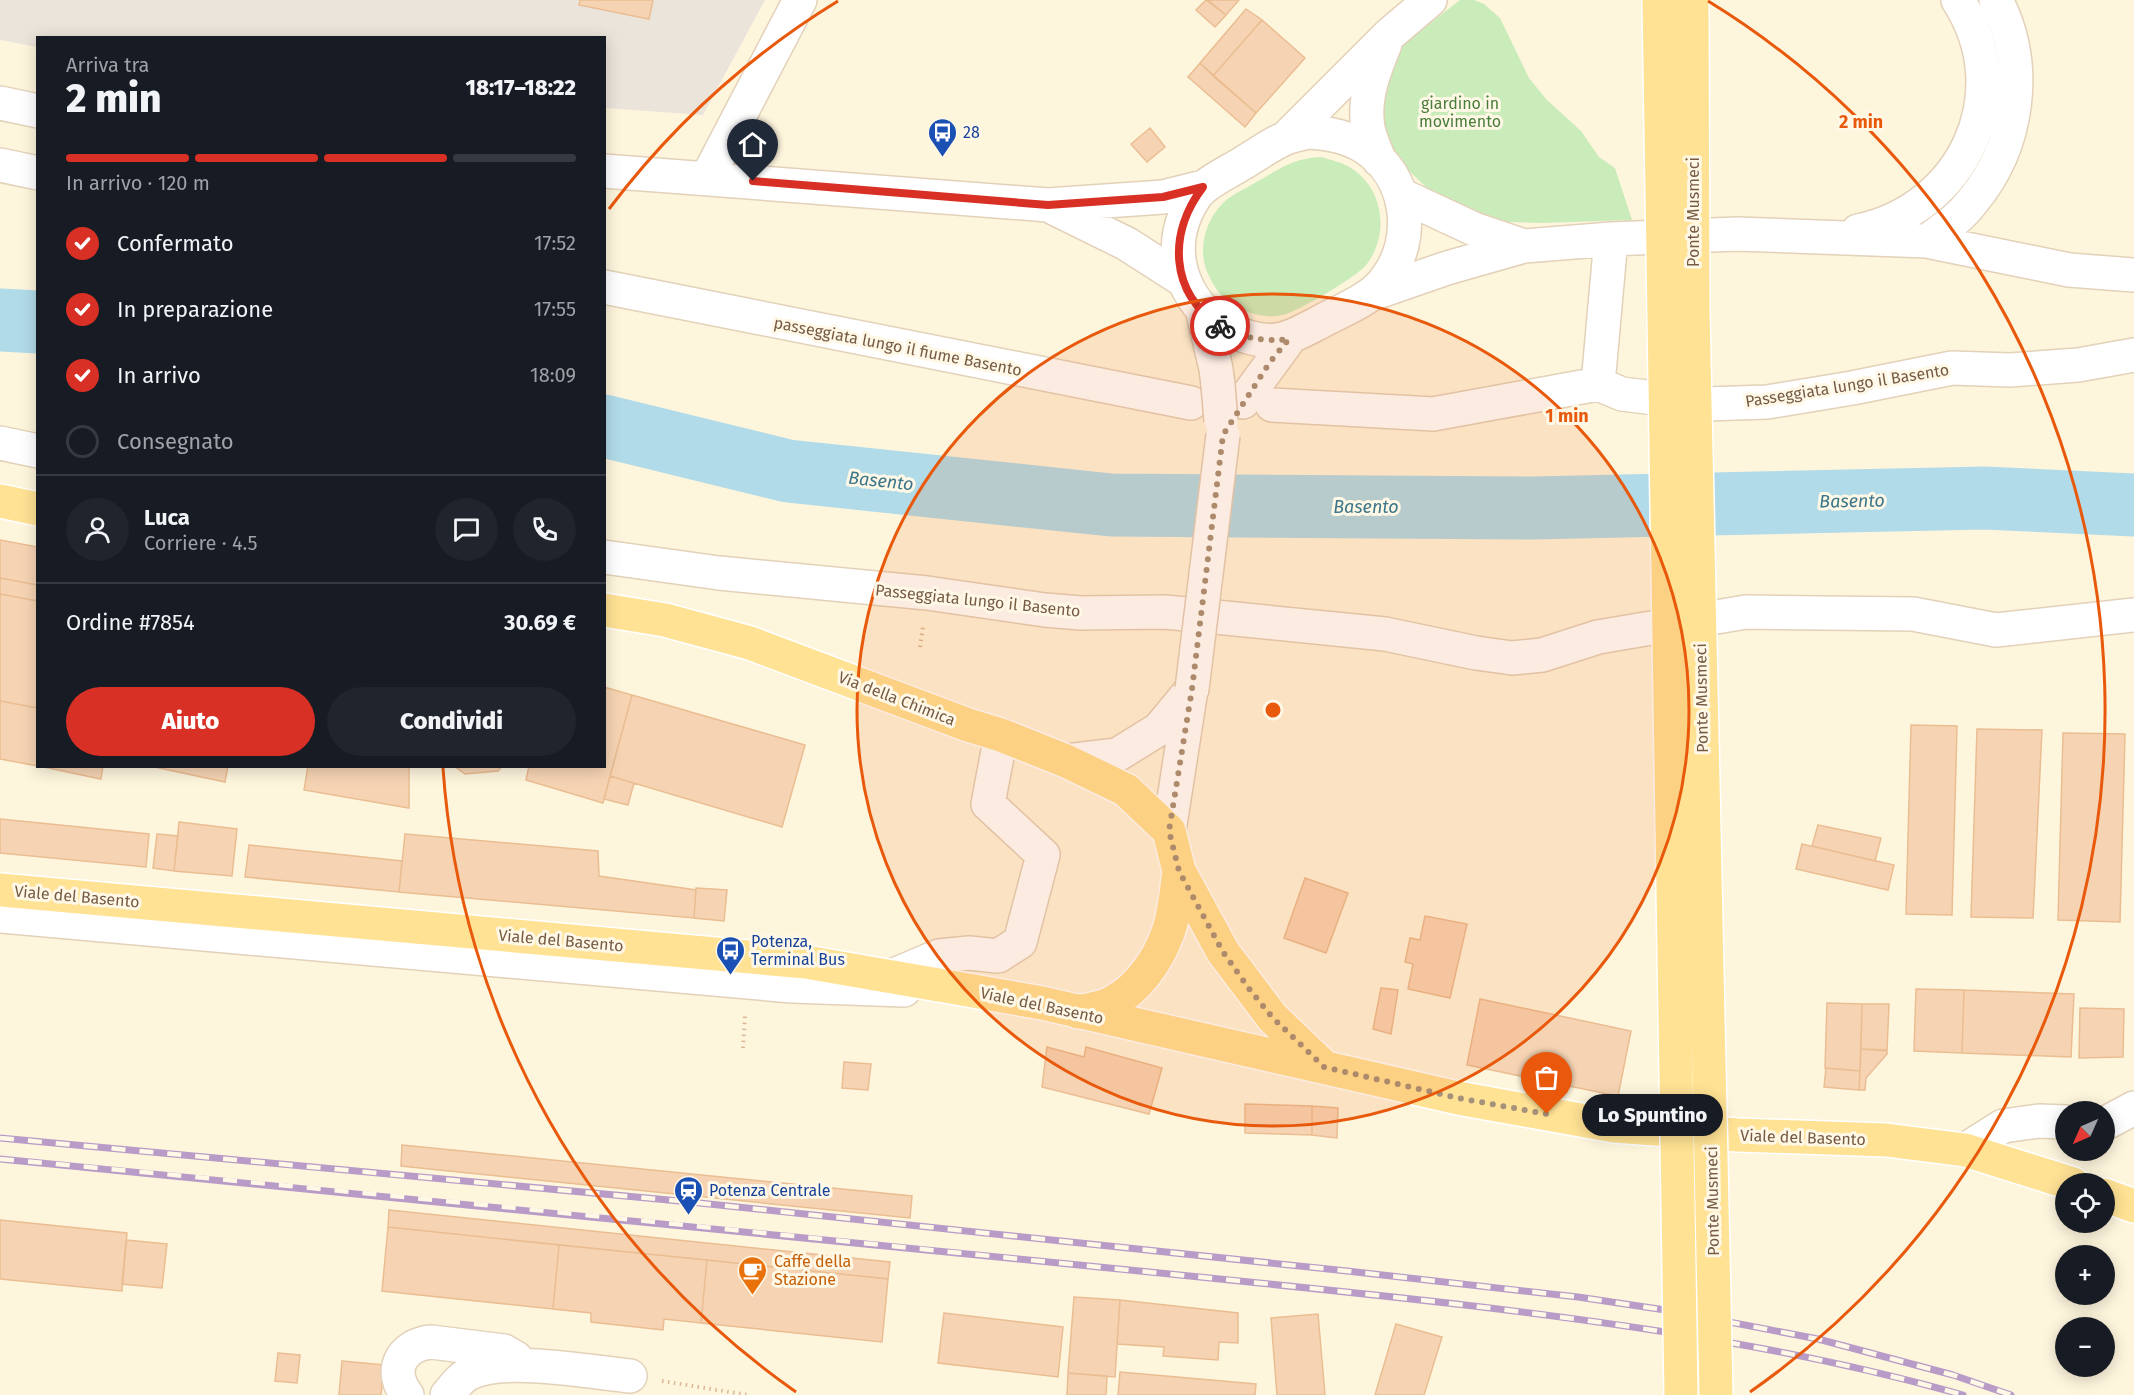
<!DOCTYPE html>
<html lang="it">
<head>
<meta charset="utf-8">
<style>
	body { margin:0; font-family:"Fira Sans",sans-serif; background:#20242c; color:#f1f3f6; height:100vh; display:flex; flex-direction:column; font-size:22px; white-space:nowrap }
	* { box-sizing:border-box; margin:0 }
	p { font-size:20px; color:#9ea1a6 }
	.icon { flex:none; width:33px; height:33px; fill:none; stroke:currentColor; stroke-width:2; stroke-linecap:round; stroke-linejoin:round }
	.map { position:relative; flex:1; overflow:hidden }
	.side { position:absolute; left:36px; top:36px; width:570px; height:732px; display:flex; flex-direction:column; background:#171b24; border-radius:0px; box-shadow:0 3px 15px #0003 }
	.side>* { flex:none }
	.needle { width:39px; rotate:225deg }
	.fabs { position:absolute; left:2055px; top:1101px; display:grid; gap:12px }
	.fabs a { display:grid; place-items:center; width:60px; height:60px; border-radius:50%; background:#171b24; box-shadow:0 3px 15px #0003; font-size:30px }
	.pin { position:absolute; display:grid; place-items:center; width:51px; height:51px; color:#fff; margin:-62px -26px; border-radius:50% 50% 50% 0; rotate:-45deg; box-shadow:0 0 6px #0007 }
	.pin .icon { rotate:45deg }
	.courier { position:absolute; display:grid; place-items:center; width:60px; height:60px; margin:-30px; border:4px solid #d93025; border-radius:50%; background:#fff; color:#222; box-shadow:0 2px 8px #0007 }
	.bubble { position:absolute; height:42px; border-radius:21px; background:#171b24; box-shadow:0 3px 15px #0003; font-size:20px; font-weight:800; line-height:42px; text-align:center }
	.headline em { font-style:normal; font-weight:800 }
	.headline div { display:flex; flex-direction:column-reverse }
	.headline { display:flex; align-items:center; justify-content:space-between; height:102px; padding:0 30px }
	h1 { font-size:39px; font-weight:800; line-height:45px }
	.bar { display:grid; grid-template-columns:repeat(4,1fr); gap:9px 6px; align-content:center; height:72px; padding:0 30px }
	.bar i { height:8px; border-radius:4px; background:#363941 }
	.bar .current { background:#d93025 }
	.bar p { grid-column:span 4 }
	.line { display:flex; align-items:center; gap:15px; padding:0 30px; border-top:2px solid #363941 }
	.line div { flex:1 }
	.round { display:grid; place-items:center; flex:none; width:63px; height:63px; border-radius:32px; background:#20242c }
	ol { padding:0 30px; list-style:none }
	li { display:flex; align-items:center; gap:18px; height:66px }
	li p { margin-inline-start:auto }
	li .icon { padding:6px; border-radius:50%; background:#d93025; color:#fff; stroke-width:4 }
	li:last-child { color:#9ea1a6 }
	li i { width:33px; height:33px; border:3px solid #363941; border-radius:50% }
	.primary-button { display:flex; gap:12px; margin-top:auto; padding:12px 30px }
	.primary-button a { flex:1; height:69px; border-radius:36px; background:#d93025; color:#fff; font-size:24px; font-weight:800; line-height:69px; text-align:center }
	.primary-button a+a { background:#20242c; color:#f1f3f6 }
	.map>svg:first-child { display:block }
	.industrial { fill:#ebe4da }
	.green { fill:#caecbb }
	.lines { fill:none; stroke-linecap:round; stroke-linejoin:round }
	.river { stroke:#b1dbe9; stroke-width:63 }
	.building { fill:#f6d4b3; stroke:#eabd92; stroke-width:1.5 }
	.minor-casing { stroke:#e3d1b9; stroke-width:36 }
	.major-casing { stroke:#fff; stroke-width:36 }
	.path { stroke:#dab896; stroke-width:4; stroke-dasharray:1.5 4.5; stroke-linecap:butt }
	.minor { stroke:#fff; stroke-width:33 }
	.major { stroke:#ffe294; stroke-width:33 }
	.rail-casing { stroke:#b89cc7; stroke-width:7 }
	.rail { stroke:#fff8e6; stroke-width:4.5; stroke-dasharray:14; stroke-linecap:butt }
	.minor-bridge-casing { stroke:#e3d1b9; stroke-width:36; stroke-linecap:butt }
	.major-bridge-casing { stroke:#fff; stroke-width:36; stroke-linecap:butt }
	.minor-bridge { stroke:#fff; stroke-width:33 }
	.major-bridge { stroke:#ffe294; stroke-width:33 }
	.done { stroke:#a6917a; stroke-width:6; stroke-dasharray:0 10.8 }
	.route { stroke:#d93025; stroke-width:8 }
	.ring { fill:none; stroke:#e8590c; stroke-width:3 }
	.labels { text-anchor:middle; stroke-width:6; stroke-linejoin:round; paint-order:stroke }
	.park-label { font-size:16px; fill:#487d3b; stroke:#fff8e6 }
	.transit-label { font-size:16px; fill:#164399; stroke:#fff8e6; text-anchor:start }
	.street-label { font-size:16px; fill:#765b44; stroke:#fff8e6 }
	.food-label { font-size:16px; fill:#c56008; stroke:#fff8e6; text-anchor:start }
	.water-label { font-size:18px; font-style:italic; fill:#3c768b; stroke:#fff8e6 }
	.centre { fill:#e8590c; stroke:#fff8e6; stroke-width:3 }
	.ring-label { font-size:18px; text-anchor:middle; font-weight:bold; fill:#e8590c; stroke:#fff8e6; stroke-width:6; stroke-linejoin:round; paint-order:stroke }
</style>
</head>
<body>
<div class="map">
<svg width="2134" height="1395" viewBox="0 0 2134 1395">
	<rect width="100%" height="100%" fill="#fef5dd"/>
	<path class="industrial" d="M0,0H765L703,115L605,108L604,38H38L37,47L0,40Z"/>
	<path class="green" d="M1460,0H1474L1484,4L1500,18L1529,78L1547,100L1581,131L1599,157L1615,168L1632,220L1541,223L1509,222L1488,219L1431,192L1401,163L1391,148L1381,115L1392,60L1404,44Z
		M1321,157C1331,160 1342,162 1351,168C1383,188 1390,233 1367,264C1358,276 1302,309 1286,314C1272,319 1255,315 1242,310C1226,303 1215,290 1208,274C1197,250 1205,221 1223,203C1232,194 1247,188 1258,181C1281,168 1294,158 1321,157Z"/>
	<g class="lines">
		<path class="river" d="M0,320L38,322
			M604,426L788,471L1111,505L1532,508L1984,498L2134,505"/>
	</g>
	<path class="building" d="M580,0H653L649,19L579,5Z
		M1206,0L1226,15L1215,27L1196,10Z
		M1208,0H1239L1226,15Z
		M1246,9L1262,20L1213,76L1200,63Z
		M1262,20L1305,58L1256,113L1213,76Z
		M1200,63L1256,113L1245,127L1188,77Z
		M1150,128L1165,147L1147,162L1131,144Z
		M0,540L38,547V585L0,578Z
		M0,578L38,585V601L0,594Z
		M0,594L38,601V708L0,701Z
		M604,687L632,695L603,803L526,780L529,766H604Z
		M632,695L805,745L782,827L610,776Z
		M0,701L38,708V766L0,759Z
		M1911,725L1957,726L1952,915L1906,914Z
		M1977,729L2042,730L2033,918L1971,917Z
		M2063,733L2125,734L2120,922L2058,920Z
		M39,766H103L101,779Z
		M150,766H228L225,782Z
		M308,766H409V808L304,790Z
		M454,766H502L498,771L465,774Z
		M610,776L634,783L628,805L604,799Z
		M0,819L149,834L146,867L0,853Z
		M179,822L237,829L232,876L174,871Z
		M1818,825L1881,838L1875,861L1812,846Z
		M157,834L178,836L174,871L153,868Z
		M405,834L598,851L599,876L696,890L694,918L399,892Z
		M1802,844L1894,865L1888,890L1796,869Z
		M249,845L402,861L399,892L245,877Z
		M1305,878L1348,893L1326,953L1284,938Z
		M696,888L727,890L724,921L694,918Z
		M1425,916L1467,924L1450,998L1408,989L1413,964L1405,962L1410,938L1420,940Z
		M1381,988L1398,990L1391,1034L1373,1029Z
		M1916,989L1964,990L1962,1053L1914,1051Z
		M1964,990L2074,994L2071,1057L1962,1053Z
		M1480,999L1631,1031L1618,1096L1467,1065Z
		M1827,1003L1862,1004L1860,1071L1825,1068Z
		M1862,1004H1889L1887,1051L1861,1049Z
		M2080,1008L2124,1009L2123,1057L2079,1058Z
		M1047,1047L1084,1057L1086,1047L1162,1068L1149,1114L1042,1087Z
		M1861,1049L1887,1050V1054L1866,1078L1865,1090H1859Z
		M844,1062L871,1064L868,1090L842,1088Z
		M1826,1068L1860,1071L1859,1090L1824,1087Z
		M1245,1104L1312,1106V1135L1245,1133Z
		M1312,1106L1338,1108L1337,1138L1312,1135Z
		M402,1145L912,1196L910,1218L401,1166Z
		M389,1210L890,1262L888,1279L388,1227Z
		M0,1220L127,1233L122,1291L0,1279Z
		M388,1227L559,1245L553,1309L382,1291Z
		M126,1240L167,1244L162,1288L122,1284Z
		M559,1245L707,1260L701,1323L664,1319L663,1330L591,1322V1313L553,1309Z
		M707,1260L888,1279L882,1342L701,1323Z
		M1074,1297L1120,1300L1115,1377L1068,1373Z
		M1120,1300L1238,1313V1343L1219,1342L1218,1360L1163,1356L1164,1347L1117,1344Z
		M944,1313L1063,1327L1058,1377L938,1363Z
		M1318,1314L1325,1395H1277L1271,1318Z
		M1396,1324L1442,1337L1424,1395H1375Z
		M278,1353L300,1355L297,1383L275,1381Z
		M342,1361L384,1365L381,1395H339Z
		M1120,1372L1256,1384L1255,1395H1118Z
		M1068,1373L1107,1376L1106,1395H1067Z"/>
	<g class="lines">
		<defs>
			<path id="minor" d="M0,103L38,111
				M1308,132C1328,133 1347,136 1364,147C1409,176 1417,238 1386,279C1371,300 1344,309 1322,321C1293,336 1278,347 1245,336C1194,321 1163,264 1186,213C1190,204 1196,193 1204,187C1215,178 1230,171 1243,163C1257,155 1271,144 1286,138C1293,135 1301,134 1308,132Z
				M1286,138L1390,34L1430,0
				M1379,160C1376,150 1370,139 1368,128C1363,98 1374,71 1385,44
				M0,165L38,173
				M604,171L1048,205L1163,197L1203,187
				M707,178L800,0
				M1401,195L1474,229L1524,246
				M1052,207L1127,244L1183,280
				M1858,231C1964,209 2018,93 1958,0
				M1611,239L1598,384L1622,394L1705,404L1767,402L1852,388L1952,368L2010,370L2078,365L2134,355
				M1927,241L2069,270L2134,275
				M604,287L1191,403
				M1372,294L1447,268L1524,246L1611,239L1737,234L1927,241C1943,229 1960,218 1972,202C2019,146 2030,65 1996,0
				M1203,313L1216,369L1218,385
				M1243,402L1289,339
				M1272,405L1433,414L1598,384
				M0,443L38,451
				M604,557L719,573L927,593L1045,610L1081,613L1165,612L1385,634L1476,653L1512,658L1542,655L1598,637L1746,612L1913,614L1996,630L2134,615
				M1066,761L1117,755L1159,729L1192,689
				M1169,831L1191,690
				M0,916L792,986L904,990
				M892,976L939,956L969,953L998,956L1020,942L1043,855L988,804L1001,735
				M2104,1124L2134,1108
				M1965,1150L2003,1126L2039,1121L2066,1122
				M407,1395C388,1371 401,1345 431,1342L504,1351L516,1358
				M447,1395C454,1387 461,1377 470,1373C503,1356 592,1372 630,1376"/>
			<path id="major" d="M0,501L38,509
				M604,610L665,620L750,643L968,725L1001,735L1066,761L1126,790L1169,831L1179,871L1223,952L1272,1017L1323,1066
				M0,890L806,962L1042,1003L1458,1098L1614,1126L1738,1135L1886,1140L1965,1150L2073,1184
				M1078,1012C1089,1009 1104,1008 1113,1002C1138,989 1158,960 1167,935C1175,915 1176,892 1179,871
				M2104,1195L2134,1206"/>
		</defs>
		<use href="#minor" class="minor-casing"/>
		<use href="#major" class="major-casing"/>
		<path class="path" d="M920,647L923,627
			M743,1048L745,1016
			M662,1381L748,1395"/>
		<use href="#minor" class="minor"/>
		<use href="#major" class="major"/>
		<defs>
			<path id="rail" d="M0,1138L690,1202L1347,1271L1578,1297L1672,1311L1818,1339L1953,1375L2011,1395
				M0,1159C367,1192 733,1230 1099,1267C1221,1279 1343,1291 1465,1305C1632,1325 1801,1349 1963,1395"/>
		</defs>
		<use href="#rail" class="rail-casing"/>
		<use href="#rail" class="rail"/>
		<defs>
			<path id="minor-bridge" d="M1218,385L1221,421
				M1192,689L1223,435"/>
			<path id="major-bridge" d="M1659,0L1681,1395
				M1692,0L1693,311L1716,1395"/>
		</defs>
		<use href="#minor-bridge" class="minor-bridge-casing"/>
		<use href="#major-bridge" class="major-bridge-casing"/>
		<use href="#minor-bridge" class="minor-bridge"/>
		<use href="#major-bridge" class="major-bridge"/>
	</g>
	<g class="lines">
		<path class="done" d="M1220,326C1243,338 1263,342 1289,339L1270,362L1223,435L1192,689L1169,831L1179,871L1223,952L1250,990L1272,1017L1324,1067L1458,1098L1547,1114"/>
		<path class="route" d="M753,181L1048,205L1163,197L1203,187C1168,233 1169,292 1220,326"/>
	</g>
	<circle cx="1273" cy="710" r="416" fill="#e8590c" fill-opacity=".12"/>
	<g class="ring">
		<circle cx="1273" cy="710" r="416"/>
		<path d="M796 1392A832 832 0 0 1 443 768M609 209A832 832 0 0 1 838 1M1708 1A832 832 0 0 1 1750 1392"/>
	</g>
	<defs>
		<symbol id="bus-pin" viewBox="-11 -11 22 30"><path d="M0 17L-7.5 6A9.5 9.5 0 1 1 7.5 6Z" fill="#1a4fb4" stroke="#fff8e6"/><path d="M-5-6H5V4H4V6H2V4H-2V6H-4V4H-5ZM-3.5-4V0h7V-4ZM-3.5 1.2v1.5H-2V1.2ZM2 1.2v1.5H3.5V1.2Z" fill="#fff"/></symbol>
		<symbol id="station-pin" viewBox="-11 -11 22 30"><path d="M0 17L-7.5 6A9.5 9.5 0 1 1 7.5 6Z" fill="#1a4fb4" stroke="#fff8e6"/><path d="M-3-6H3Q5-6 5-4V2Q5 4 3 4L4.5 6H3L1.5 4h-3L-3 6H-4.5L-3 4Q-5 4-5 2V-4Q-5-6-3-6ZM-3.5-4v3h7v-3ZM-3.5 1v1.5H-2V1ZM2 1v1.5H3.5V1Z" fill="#fff"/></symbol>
		<symbol id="cafe-pin" viewBox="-11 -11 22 30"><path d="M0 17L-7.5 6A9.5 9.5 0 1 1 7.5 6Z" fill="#e8710a" stroke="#fff8e6"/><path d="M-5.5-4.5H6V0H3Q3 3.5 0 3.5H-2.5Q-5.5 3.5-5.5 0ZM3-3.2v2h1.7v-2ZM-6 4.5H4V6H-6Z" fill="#fff"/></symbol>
	</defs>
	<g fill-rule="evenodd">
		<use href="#bus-pin" x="926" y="116" width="33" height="45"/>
		<use href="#bus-pin" x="714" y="934" width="33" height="45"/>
		<use href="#station-pin" x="672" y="1174" width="33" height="45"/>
		<use href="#cafe-pin" x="736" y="1254" width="33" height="45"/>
	</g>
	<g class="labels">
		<g class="park-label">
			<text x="1460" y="109">giardino in<tspan x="1460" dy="18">movimento</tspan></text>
		</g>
		<g class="transit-label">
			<text x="963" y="138">28</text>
			<text x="751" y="947">Potenza,<tspan x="751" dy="18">Terminal Bus</tspan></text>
			<text x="709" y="1196">Potenza Centrale</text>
		</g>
		<g class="street-label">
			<text transform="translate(1693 212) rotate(-90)" y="6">Ponte Musmeci</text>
			<text transform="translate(898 346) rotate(11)" y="6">passeggiata lungo il fiume Basento</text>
			<text transform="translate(1847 385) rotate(-9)" y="6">Passeggiata lungo il Basento</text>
			<text transform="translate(978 600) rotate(6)" y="6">Passeggiata lungo il Basento</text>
			<text transform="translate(897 698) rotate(21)" y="6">Via della Chimica</text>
			<text transform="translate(1701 698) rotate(-91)" y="6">Ponte Musmeci</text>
			<text transform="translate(77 896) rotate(5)" y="6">Viale del Basento</text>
			<text transform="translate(561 940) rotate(5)" y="6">Viale del Basento</text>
			<text transform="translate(1042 1005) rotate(12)" y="6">Viale del Basento</text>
			<text transform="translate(1803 1137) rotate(2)" y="6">Viale del Basento</text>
			<text transform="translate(1712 1201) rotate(-91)" y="6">Ponte Musmeci</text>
		</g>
		<g class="food-label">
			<text x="774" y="1267">Caffe della<tspan x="774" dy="18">Stazione</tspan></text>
		</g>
		<g class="water-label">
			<text transform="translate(881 481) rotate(6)" y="6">Basento</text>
			<text transform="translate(1852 501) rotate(-1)" y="6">Basento</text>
			<text x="1366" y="513">Basento</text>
		</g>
	</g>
	<circle cx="1273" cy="710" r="9" class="centre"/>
	<g class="ring-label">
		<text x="1861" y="128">2 min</text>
		<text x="1567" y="422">1 min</text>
	</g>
</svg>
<div class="fabs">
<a><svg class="needle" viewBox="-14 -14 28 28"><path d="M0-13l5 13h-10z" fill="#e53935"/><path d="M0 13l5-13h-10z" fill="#9ea1a6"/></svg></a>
<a><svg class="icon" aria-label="locate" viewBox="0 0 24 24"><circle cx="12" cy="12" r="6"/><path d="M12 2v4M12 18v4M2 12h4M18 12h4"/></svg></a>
<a>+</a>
<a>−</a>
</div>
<div class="pin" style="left:1547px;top:1114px;background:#ea580c"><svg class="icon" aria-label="bag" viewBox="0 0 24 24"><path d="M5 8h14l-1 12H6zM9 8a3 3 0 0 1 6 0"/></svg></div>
<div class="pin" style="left:753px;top:181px;background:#1f2937"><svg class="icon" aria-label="home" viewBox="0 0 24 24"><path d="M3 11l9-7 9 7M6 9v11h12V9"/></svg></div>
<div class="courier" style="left:1220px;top:326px"><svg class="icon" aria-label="bike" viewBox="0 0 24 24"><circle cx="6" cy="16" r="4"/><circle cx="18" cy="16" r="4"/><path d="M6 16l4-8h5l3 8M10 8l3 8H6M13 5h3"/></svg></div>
<div class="bubble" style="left:1582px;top:1094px;width:141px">Lo Spuntino</div>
<section class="side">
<div class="headline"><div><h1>2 min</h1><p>Arriva tra</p></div><em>18:17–18:22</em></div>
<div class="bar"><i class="current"></i><i class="current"></i><i class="current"></i><i></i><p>In arrivo · 120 m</p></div>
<ol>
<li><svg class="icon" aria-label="check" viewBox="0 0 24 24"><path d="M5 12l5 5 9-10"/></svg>Confermato<p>17:52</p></li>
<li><svg class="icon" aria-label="check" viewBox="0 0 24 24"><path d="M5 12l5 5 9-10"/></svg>In preparazione<p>17:55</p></li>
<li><svg class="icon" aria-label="check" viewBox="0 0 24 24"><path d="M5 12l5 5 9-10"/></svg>In arrivo<p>18:09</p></li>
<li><i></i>Consegnato</li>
</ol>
<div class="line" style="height:108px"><a class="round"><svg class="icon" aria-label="person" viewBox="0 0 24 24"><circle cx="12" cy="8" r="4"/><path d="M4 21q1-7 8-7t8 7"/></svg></a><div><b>Luca</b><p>Corriere · 4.5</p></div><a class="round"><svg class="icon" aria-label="chat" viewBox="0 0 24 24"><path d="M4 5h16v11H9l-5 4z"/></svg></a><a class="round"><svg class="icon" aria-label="phone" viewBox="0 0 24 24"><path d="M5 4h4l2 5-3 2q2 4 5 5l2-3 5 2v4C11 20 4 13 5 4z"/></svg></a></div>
<div class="line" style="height:78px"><div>Ordine #7854</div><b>30.69 €</b></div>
<div class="primary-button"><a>Aiuto</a><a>Condividi</a></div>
</section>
</div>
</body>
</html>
